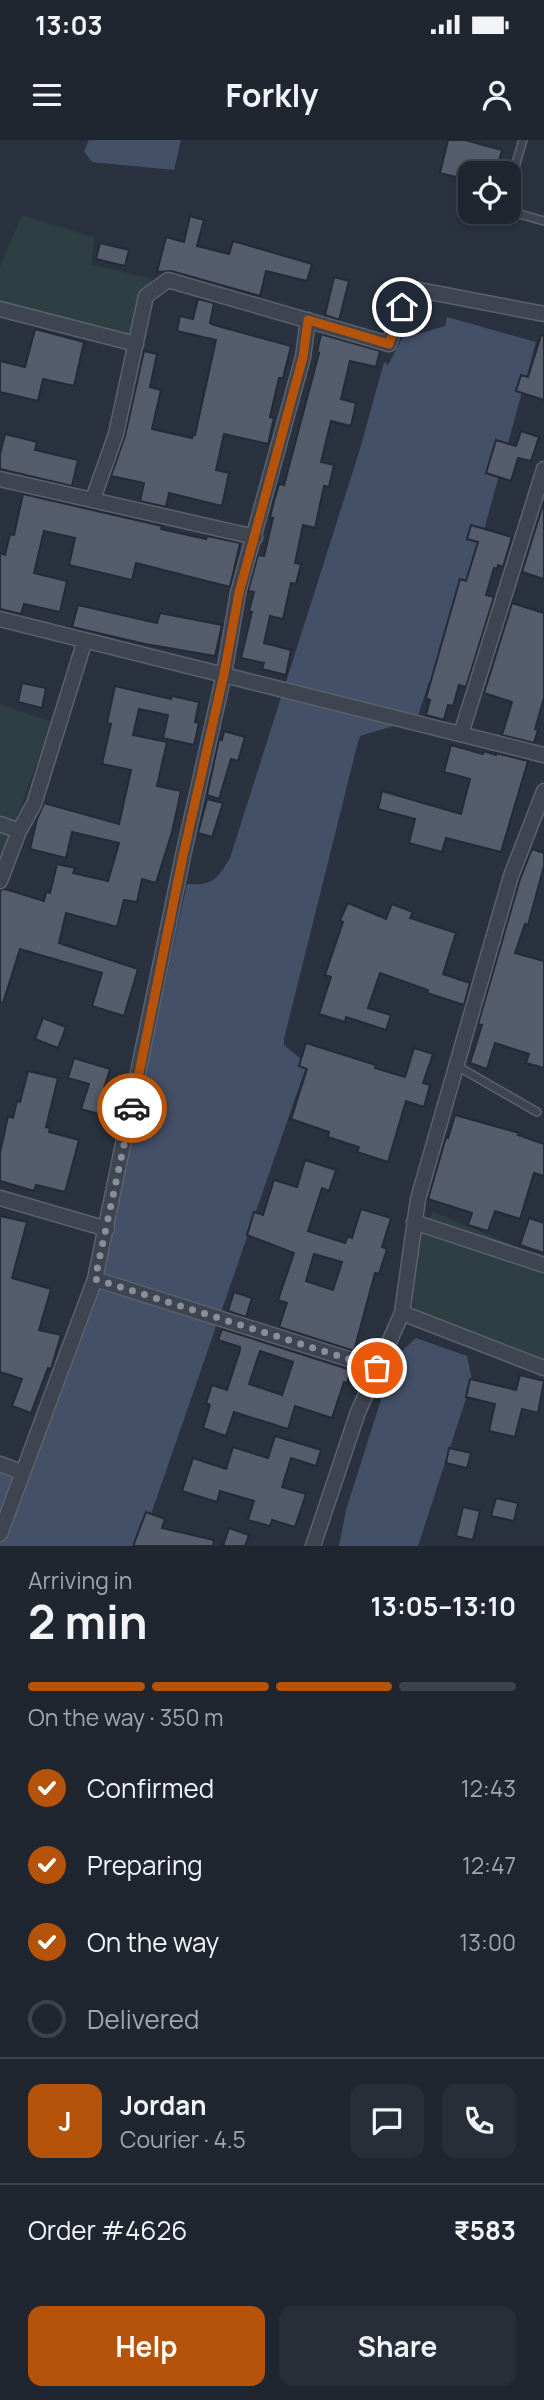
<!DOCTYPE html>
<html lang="en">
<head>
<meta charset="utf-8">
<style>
	body { margin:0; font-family:Manrope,sans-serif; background:#282e38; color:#f1f3f6; height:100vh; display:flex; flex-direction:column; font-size:26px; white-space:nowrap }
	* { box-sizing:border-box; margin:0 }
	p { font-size:23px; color:#a2a5ab }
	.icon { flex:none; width:38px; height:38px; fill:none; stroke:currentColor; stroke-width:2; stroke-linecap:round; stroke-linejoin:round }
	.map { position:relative; height:1406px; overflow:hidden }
	.details { display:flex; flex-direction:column; background:#202630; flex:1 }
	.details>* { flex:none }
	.controls { position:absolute; left:458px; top:21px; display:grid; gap:14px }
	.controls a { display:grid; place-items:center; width:63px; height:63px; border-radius:14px; background:#202630; box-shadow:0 4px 10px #0003,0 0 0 2px #3d434c; font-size:35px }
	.pin { position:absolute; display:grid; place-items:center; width:60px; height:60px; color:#fff; margin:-30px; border:4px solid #fff; border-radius:50%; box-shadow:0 2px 7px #0007 }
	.courier { position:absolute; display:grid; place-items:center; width:70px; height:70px; margin:-35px; border:5px solid #b45309; border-radius:50%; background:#fff; color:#222; box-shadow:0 2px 9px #0007 }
	.head em { font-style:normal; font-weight:700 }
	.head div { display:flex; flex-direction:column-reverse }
	.head { display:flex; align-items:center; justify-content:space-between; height:119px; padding:0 28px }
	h1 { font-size:46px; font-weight:700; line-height:52px }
	.bar { display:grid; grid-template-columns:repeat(4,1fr); gap:10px 7px; align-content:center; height:84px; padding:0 28px }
	.bar i { height:9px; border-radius:5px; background:#3d434c }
	.bar .selected { background:#b45309 }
	.bar p { grid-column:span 4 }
	.line { display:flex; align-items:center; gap:18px; padding:0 28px; border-top:2px solid #3d434c }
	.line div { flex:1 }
	.round { display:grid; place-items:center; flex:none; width:74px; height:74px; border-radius:14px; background:#282e38 }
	ol { padding:0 28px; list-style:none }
	li { display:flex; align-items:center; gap:21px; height:77px }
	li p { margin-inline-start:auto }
	li .icon { padding:7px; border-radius:50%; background:#b45309; color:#fff; stroke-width:4 }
	li:last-child { color:#a2a5ab }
	li i { width:38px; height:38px; border:4px solid #3d434c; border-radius:50% }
	.action { display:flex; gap:14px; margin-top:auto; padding:14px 28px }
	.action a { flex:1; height:80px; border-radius:14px; background:#b45309; color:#fff; font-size:28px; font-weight:700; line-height:80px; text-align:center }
	.action a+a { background:#282e38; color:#f1f3f6 }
	.status { display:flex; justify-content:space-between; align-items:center; height:49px; padding:0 35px; background:#202630; direction:ltr }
	.status svg { height:19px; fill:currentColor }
	header { display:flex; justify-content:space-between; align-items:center; height:91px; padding:0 28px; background:#202630; font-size:32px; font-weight:700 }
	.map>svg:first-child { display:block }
	.green { fill:#2d3f42 }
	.water { fill:#445068 }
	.building { fill:#555d6d; stroke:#242b37; stroke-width:2; fill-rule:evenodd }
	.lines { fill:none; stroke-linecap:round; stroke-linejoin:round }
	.service-casing { stroke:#5c626d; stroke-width:10 }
	.minor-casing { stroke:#5c626d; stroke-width:17 }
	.service { stroke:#3e4450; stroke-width:7 }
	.minor { stroke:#3e4450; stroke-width:14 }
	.done { stroke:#888e9a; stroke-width:7; stroke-dasharray:0 12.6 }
	.route { stroke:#b45309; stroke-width:9 }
</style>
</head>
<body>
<div class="status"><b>13:03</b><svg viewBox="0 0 49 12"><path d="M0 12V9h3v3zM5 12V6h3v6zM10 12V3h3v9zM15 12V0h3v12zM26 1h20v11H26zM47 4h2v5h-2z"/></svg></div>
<header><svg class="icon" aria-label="menu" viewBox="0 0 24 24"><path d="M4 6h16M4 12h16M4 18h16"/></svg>Forkly<svg class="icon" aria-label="person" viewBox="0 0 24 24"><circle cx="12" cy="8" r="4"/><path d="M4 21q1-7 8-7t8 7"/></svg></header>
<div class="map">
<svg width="544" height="1406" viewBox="0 0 544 1406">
	<rect width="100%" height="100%" fill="#2a3240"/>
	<path class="green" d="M22,75L95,98L91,124L152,139L137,201L0,164V127Z
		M0,564L52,582L0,722Z
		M433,1072L544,1118V1223L425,1176L416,1169L409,1157L417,1125L416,1099Z"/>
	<path class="water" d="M89,0H181L174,30L92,22L84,11Z
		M447,177L536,202L441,545L429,542L417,579L360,596L357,606L284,899V905L307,924L140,1406H0V1329L28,1338L111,1090L187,744C213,746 217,739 230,718L360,309L384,222L388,225L406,191L418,194L445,186Z
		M416,1198L467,1216L472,1240L418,1406H339L346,1370L385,1247L403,1210Z"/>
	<path class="building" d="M448,0H465L502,10L496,33H471V41L440,33Z
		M190,76L204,80L197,106L229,114L233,101L312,124L307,141L266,131L260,156L171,131L157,132L166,97L184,102Z
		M100,103L129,110L125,126L96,119Z
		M334,137L349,141L339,180L325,175Z
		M198,159L214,163L210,183L214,185L291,206L283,238H279L270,277L274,278L268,304L224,294L216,330L229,333L222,366L169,353L166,367L140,361L144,343L111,336L125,296L144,211L157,214L150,247L161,250L152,289L192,298L193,295H195L216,200L177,191L180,176L193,179Z
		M35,189L84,202L74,246L43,239L38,261L0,252V221L25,227Z
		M321,194L380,211L376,227L350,221L341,259L356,263L351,286L331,281L321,322L334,325L329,347L324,346L315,388L303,385L295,423L301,424L296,444L291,443L283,479L270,476L264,503L291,510L286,535L262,529L264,523L241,518L252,472L249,471L254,452L248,451L258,415L264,416L273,378L270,377L274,361L279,344L284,345L319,213L317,212Z
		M541,195L544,196V260L516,251L521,235L528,237Z
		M521,291L539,297L531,321L518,318L511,341L486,333L496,300L516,306Z
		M5,294L37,302L35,310L78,320L72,346L0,329V314Z
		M23,354L162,386L161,389L206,399L207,396L240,403L230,447L136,423L132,440L69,425L75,398L44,391L34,433L67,441L60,472L24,464L21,474L0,469V413L5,415L10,394L14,395Z
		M544,361V439L522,432Z
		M471,385L512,397L503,427L498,425L497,429L494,428L486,455L494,457L466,547L459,545L453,566L448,565L444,580L426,575L430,560L426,558L460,439L466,441L478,402L467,399Z
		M512,463L544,473V558L535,589L538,590L534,603L502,595L512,562L484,553Z
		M78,465L157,483L160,473L222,485L215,516L145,504L72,487Z
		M22,543L46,548L42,568L18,562Z
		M115,546L171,559L172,556L199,562L195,582L199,583L194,605L163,598L168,575L139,569L133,595L167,602L157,646L181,651L172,692L156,743L142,739L137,762L124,760L117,787L66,773L59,803L138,829L124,876L92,866L102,833L23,810L20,809L3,863L0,862V750L5,749L44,761L46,752L50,753L57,724L75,728L73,733L108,741L119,703L72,692L66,718L30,709L37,679L44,663L119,684L131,630L102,624L111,584L107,583Z
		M224,591L245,597L238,621L231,619L219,659L207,655L219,599L222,600Z
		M451,605L483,614L484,611L496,615V613L528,621L501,712L446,698L442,712L409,703L415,679L378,669L382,651L461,674L470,639L444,632Z
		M207,659L223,663L212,697L198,693Z
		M532,709L544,713V726L528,785L525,784L515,813L544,821V928L526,923L529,914L495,903L487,929L470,923L482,885L478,884L520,739Z
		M348,763L386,779L392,764L413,772L410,778L456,793L443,834L470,843L464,865L427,853L428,850L380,833L368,868L391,875L386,890L346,877L345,882L319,874L331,837L325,835L343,782L340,780Z
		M43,878L66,887L58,908L35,899Z
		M306,903L376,925L375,928L405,937L414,908L433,914L423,943L430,945L424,967L406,961L388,1022L357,1012L359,1007L328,997L329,992L291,979L307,929L299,926Z
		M74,918L110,929L102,955L108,957L102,975L81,969L89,944L68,938Z
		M28,931L58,938L46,987L50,988L49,992L79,1000L65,1052L36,1045L34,1051L0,1041V1013L8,976L13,978L17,961L20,962Z
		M455,975L519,993L518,995L544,1004V1036L534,1033L520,1079L495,1071L488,1091L468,1085L472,1073L428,1059L446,997L448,998Z
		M305,1020L336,1030L329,1051L322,1048L308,1091L345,1103L348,1096L352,1098L361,1069L391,1078L382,1107L387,1109L379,1134L375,1133L354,1211L279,1187L287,1163L278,1160L294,1113L247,1095L254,1072L263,1075L274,1040L297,1047ZM314,1114L342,1122L333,1150L306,1141Z
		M0,1076L27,1082L12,1138L51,1149L39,1190L61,1195L51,1229L48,1228L31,1273L12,1266L22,1239L0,1232Z
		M529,1078L544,1083V1113L520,1105Z
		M234,1152L252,1158L246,1177L228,1171Z
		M222,1189L351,1230L347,1243L344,1242L332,1278L295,1266L288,1289L234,1272L226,1296L203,1288L210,1265L206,1263L212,1245L227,1250L240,1210V1207L218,1200ZM260,1211L293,1222L282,1255L249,1244Z
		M520,1235L544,1241L538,1273L522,1269L515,1297L489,1291L495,1264L466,1257L470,1239L516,1250Z
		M275,1296L321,1310L316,1326L291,1318L282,1347L306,1354L295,1387L272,1380L270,1386L248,1380L254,1361L220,1351L217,1362L182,1351L193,1318L226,1329L233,1307L268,1318Z
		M449,1308L471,1313L467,1328L446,1323Z
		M496,1358L518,1363L514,1381L491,1376Z
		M463,1367L480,1371L473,1400L456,1396Z
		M146,1372L165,1379L162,1388L214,1400L213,1406H133Z
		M229,1388L249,1395L245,1406H223Z"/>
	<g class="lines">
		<defs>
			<path id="service" d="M509,47L523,0
				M509,71L544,81
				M457,926L537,972"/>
			<path id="minor" d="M0,169L136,204
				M0,339L255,397
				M93,359L116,294L146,156L168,140L389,204L409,148L544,174
				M0,479L544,615
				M461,594L544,329
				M0,684L19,691
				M0,741L19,691L34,664L85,500
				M0,1058L107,1089
				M414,1082L544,1125
				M95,1139L377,1228
				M402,1173L544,1228
				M0,1324L21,1332
				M0,1394L95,1139L183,716L224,534L238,453L303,217L308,180
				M313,1406L358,1272L402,1173L418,1059L511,736L544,651"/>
		</defs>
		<use href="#service" class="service-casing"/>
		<use href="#minor" class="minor-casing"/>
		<use href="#service" class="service"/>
		<use href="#minor" class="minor"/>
	</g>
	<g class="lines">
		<path class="done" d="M132,968L95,1139L377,1228"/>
		<path class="route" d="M132,968L183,716L224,534L239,453L303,217L308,180L389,204L402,167"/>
	</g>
</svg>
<div class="controls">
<a><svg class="icon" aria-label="locate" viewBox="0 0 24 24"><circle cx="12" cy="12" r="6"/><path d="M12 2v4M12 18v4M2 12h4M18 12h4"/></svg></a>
</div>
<div class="pin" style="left:377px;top:1228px;background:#ea580c"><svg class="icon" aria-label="bag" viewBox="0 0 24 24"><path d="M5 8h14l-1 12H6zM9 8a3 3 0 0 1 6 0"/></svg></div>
<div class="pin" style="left:402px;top:167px;background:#1f2937"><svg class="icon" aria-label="home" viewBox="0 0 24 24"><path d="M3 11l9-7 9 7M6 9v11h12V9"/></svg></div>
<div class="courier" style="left:132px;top:968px"><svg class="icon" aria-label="car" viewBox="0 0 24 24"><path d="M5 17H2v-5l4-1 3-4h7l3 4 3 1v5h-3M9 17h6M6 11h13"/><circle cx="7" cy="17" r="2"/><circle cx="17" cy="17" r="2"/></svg></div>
</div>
<section class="details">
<div class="head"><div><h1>2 min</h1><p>Arriving in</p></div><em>13:05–13:10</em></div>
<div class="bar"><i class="selected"></i><i class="selected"></i><i class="selected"></i><i></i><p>On the way · 350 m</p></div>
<ol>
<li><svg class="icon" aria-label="check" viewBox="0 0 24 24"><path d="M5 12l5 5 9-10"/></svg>Confirmed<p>12:43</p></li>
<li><svg class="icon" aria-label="check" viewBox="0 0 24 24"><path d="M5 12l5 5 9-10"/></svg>Preparing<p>12:47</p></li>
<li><svg class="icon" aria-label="check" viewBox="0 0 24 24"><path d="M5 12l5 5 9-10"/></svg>On the way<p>13:00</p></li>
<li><i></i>Delivered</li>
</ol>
<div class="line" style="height:126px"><b class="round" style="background:#b45309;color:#fff">J</b><div><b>Jordan</b><p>Courier · 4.5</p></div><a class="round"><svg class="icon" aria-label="chat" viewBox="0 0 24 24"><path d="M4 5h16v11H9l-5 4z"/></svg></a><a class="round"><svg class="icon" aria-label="phone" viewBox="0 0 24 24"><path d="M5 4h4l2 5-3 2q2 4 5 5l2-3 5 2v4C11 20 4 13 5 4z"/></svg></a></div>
<div class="line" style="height:91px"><div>Order #4626</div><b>₹583</b></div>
<div class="action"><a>Help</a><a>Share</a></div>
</section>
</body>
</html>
